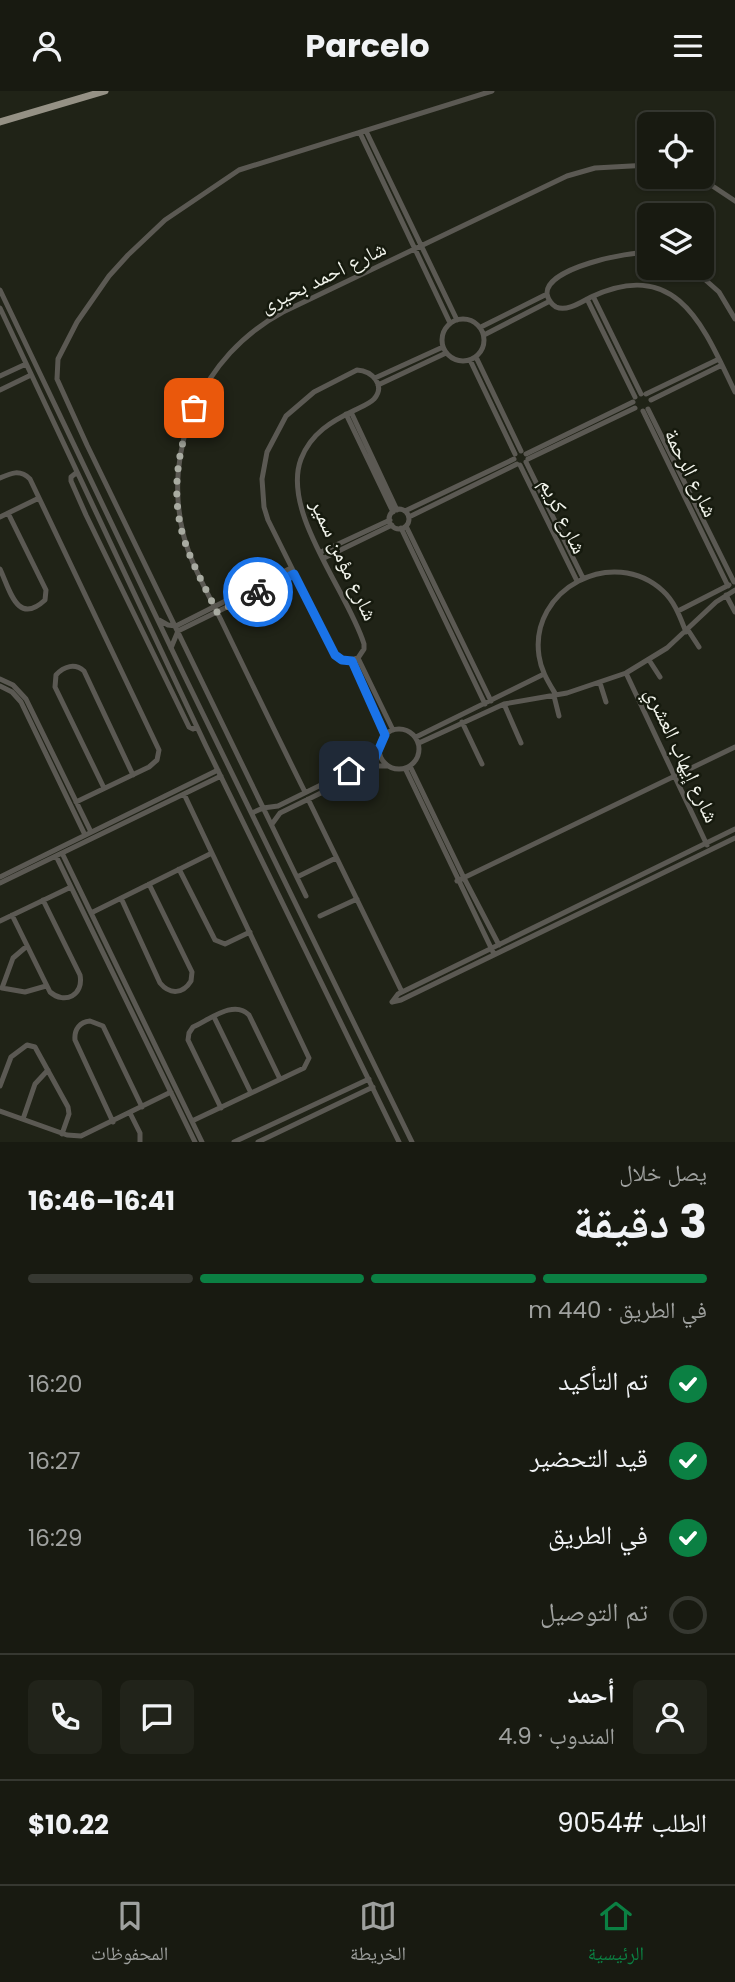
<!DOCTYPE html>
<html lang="ar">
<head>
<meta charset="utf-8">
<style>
	body { margin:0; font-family:Poppins,"Noto Naskh Arabic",sans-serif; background:#21231a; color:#f1f3f6; direction:rtl; height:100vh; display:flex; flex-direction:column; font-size:26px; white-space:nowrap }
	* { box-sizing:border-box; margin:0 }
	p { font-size:23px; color:#9fa19f }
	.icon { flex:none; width:38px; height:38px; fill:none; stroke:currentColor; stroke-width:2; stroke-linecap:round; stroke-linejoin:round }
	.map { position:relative; height:1051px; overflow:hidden; direction:ltr }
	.side { display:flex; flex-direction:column; background:#181a11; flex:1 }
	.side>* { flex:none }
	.buttons { position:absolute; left:637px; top:21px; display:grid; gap:14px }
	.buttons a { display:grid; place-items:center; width:77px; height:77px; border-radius:10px; background:#181a11; box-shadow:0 2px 5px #0004,0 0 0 2px #363831; font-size:35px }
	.pin { position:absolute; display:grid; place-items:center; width:60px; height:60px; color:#fff; margin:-30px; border-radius:14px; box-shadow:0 4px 10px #0006 }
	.courier { position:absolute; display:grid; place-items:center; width:70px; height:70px; margin:-35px; border:5px solid #1a73e8; border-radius:50%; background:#fff; color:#222; box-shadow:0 2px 9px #0007 }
	.headline em { font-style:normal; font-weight:700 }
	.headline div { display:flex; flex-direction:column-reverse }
	.headline { display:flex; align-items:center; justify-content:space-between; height:119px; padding:0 28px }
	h1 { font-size:46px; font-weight:700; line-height:52px }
	.bar { display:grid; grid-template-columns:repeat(4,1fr); gap:10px 7px; align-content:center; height:84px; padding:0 28px }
	.bar i { height:9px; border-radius:5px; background:#363831 }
	.bar .selected { background:#0b8043 }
	.bar p { grid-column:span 4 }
	.line { display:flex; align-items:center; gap:18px; padding:0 28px; border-top:2px solid #363831 }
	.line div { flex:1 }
	.round { display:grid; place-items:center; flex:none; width:74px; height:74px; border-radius:10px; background:#21231a }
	ol { padding:0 28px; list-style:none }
	li { display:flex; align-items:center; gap:21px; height:77px }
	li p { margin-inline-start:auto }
	li .icon { padding:7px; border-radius:50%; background:#0b8043; color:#fff; stroke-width:4 }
	li:last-child { color:#9fa19f }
	li i { width:38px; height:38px; border:4px solid #363831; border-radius:50% }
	header { display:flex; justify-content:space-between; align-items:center; height:91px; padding:0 28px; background:#181a11; font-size:32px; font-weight:700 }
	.menu { display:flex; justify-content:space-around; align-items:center; height:98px; border-top:2px solid #363831; background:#181a11; font-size:19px; color:#9fa19f }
	.menu a { display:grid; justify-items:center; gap:4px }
	.menu .selected { color:#0b8043 }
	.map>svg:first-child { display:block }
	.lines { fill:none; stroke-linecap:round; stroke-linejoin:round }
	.minor { stroke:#5b5953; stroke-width:5 }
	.major { stroke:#959185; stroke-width:7 }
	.done { stroke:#a8aba1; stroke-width:7; stroke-dasharray:0 12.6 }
	.route { stroke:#1a73e8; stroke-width:9 }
	.labels { text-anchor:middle; stroke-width:5; stroke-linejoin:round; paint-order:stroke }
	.street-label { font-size:21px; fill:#f2f4ec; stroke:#161a0e }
</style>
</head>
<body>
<header><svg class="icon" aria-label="menu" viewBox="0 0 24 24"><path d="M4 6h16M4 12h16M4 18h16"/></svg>Parcelo<svg class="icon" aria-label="person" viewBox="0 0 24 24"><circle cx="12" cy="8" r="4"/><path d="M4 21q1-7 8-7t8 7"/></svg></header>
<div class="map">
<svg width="735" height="1051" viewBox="0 0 735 1051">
	<rect width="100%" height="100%" fill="#202317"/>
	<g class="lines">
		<path class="minor" d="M366,40L457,229
			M360,42L450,232
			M699,86L735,110
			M649,162C629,160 545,177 547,203C548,208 551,213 556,216C567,221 581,211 591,206C678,165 704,237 735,301
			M692,177L719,201L735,228
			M0,199L184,584L412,1051
			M593,205L641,303
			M587,208L635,306
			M0,217L206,655L399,1051
			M442 249a21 21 0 1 1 42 0a21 21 0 1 1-42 0Z
			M481,236L547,203
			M484,244L550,210
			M476,266L521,360
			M470,269L515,363
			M357,279C372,280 386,294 374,308C369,313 361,316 355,319C332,330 311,342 301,368C281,421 348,501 364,553V558L358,567L347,570L335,564L268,429L264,416L262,388L267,361L286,325L314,301Z
			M0,285L26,273
			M375,287L443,256
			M378,294L446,262
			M0,299L31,284
			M646,303L719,268
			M651,309L722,274
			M648,318L734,491
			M643,320L728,495
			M351,321L397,419
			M346,323L393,421
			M526,363L633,311
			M528,368L635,317
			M526,371L583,487
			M520,374L577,490
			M76,382L71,386V390L86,424L189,636L193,638L197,636
			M0,387C11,382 20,378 30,388L159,659L157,669L149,676L76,711
			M389 428a10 10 0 1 1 20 0a10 10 0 1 1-20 0Z
			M405,420L514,368
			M0,426L39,407
			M409,426L517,373
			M406,435L491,610
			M401,437L485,613
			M321,461L390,429
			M324,467L392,434
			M0,478C10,499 17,535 45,509L46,499L8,422
			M726,504L735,521
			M678,520L729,494
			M159,529L168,534L176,535L291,477
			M688,539L699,556
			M171,557L178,540L294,483
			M358,567L393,639
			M649,569L660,586
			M352,570L385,644
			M626,582L707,754
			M0,588L13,594L26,608L91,741
			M600,592L606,611
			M0,595L12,601L21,611L85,744
			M556,604C549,592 541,580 539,565C529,498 613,454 663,500C675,511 680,526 686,541
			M554,605L559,625
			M504,613L521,652
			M462,631L482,673
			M379 658a20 20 0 1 1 40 0a20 20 0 1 1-40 0Z
			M416,646L544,583
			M419,652L504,613L567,602L626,582L667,557L716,511L735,499
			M410,675L464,787L499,854
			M405,677L493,861
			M104,697L55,596L56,584C64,575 75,572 84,580L133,684
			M305,701C277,645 250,589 223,533C210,506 192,476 184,446C161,358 202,264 283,221L567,85L595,77L649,74
			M184,703L309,967L304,977L192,1030
			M308,708L402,901
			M252,722L263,717L278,715L370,670L379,660
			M272,733L280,722L376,675H388
			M62,762L202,1051
			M56,765L195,1051
			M179,778L215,849L225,853L250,841
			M0,786L218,679
			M297,786L336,767
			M457,790L735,656
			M0,792L221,685
			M306,805L87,354L57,288L58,268L77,231L109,185L128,164L165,129L239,79L492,0
			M121,807L160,892C170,904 183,903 191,890L192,881L149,793
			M91,822L212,762
			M12,824L50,901C65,914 84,904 80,884L43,809
			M320,825L357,808
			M0,830L71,796
			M2,897L13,867L27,855
			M2,897L25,901L46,895
			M392,911L398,903L735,738
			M392,911L401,909L735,747
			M214,926L251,1002
			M0,995L11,966L27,954L35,956L68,1016L69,1023L62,1043
			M221,1017L188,949L189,942L193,936C209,929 234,908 249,924L280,988
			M0,1020L67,1044L81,1045L171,1001
			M130,1022L140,1042V1051
			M23,1028L35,993L48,979
			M113,1031L75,949C74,938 80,931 90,930L103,935L142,1016
			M234,1051L369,988
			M258,1051L373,996"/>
		<path class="major" d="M0,31L105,0"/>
	</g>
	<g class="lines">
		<path class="done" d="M194,317C177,359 170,407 185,451C193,475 206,498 217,521L258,501"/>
		<path class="route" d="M258,501L294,483L335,564L342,569L352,570L385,644L375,667L349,680"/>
	</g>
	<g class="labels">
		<g class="street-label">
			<text transform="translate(323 186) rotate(-26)" y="7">شارع احمد بحيرى</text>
			<text transform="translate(691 382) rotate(64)" y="7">شارع الرحمة</text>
			<text transform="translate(563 425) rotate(64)" y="7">شارع كريم</text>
			<text transform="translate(344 469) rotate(65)" y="7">شارع مؤمن سمير</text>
			<text transform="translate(682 664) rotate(65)" y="7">شارع إيهاب العشري</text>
		</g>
	</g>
</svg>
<div class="buttons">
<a><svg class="icon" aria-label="locate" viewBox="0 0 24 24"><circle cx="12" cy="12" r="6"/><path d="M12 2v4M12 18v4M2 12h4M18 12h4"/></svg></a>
<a><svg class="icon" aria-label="layers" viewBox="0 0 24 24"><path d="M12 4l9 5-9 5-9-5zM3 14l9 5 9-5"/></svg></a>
</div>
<div class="pin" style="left:194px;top:317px;background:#ea580c"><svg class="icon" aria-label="bag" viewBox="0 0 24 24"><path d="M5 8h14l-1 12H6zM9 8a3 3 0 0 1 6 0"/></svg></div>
<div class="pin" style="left:349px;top:680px;background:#1f2937"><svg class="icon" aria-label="home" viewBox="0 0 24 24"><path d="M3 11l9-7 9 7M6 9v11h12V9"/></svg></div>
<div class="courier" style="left:258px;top:501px"><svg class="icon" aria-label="bike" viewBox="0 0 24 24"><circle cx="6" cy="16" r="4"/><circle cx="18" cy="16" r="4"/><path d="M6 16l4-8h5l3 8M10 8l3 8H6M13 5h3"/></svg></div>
</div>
<section class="side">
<div class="headline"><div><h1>3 دقيقة</h1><p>يصل خلال</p></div><em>16:41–16:46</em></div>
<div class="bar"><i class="selected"></i><i class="selected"></i><i class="selected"></i><i></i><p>في الطريق · 440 m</p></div>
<ol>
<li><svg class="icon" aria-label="check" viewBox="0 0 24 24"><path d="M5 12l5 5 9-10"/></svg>تم التأكيد<p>16:20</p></li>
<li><svg class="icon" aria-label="check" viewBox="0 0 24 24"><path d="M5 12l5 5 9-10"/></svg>قيد التحضير<p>16:27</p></li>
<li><svg class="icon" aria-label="check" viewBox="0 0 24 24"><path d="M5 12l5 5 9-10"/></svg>في الطريق<p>16:29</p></li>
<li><i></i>تم التوصيل</li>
</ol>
<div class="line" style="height:126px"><a class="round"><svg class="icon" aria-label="person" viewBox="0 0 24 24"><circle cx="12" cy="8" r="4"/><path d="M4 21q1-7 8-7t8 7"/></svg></a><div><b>أحمد</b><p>المندوب · 4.9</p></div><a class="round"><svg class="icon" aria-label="chat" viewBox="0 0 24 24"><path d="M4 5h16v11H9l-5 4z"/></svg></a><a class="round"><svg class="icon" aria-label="phone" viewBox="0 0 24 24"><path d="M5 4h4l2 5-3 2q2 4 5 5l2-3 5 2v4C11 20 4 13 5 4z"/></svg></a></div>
<div class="line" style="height:91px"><div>الطلب #9054</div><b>$10.22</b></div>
</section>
<nav class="menu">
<a class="selected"><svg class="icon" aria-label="home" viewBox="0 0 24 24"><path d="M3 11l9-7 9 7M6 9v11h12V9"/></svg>الرئيسية</a>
<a><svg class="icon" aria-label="map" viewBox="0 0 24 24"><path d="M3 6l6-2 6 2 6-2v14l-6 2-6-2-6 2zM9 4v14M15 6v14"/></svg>الخريطة</a>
<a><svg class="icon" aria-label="saved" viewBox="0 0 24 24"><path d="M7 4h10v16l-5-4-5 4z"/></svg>المحفوظات</a>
</nav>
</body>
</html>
